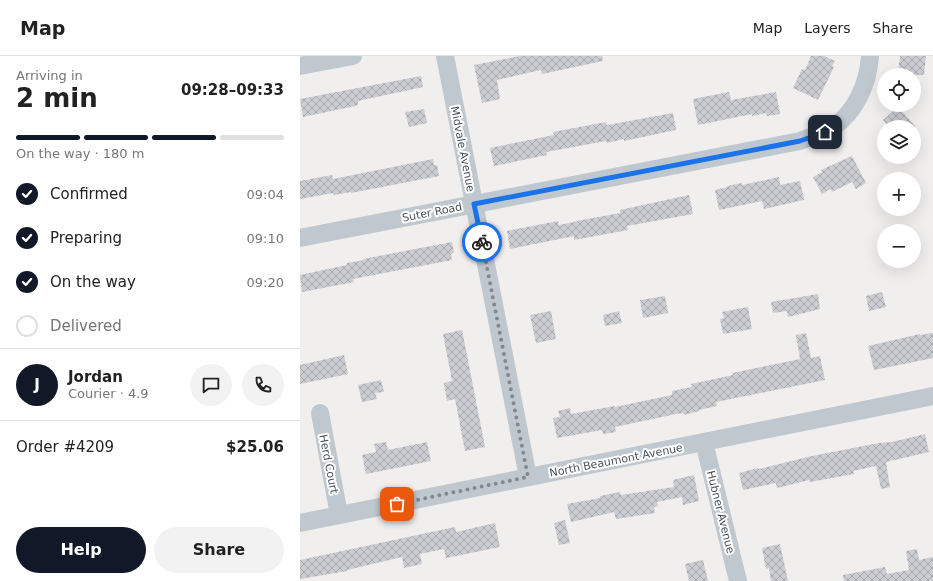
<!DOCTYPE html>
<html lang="en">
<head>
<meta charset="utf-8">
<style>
	body { margin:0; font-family:"DejaVu Sans",sans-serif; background:#f2f2f2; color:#222; height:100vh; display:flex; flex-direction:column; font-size:15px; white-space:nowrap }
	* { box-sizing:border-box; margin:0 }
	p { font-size:13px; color:#767676 }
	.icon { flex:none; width:22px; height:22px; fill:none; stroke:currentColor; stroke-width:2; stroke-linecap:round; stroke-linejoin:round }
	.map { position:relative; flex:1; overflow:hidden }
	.drawer { display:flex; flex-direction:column; background:#fff; width:300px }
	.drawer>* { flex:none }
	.buttons { position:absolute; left:577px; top:12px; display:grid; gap:8px }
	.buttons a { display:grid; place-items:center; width:44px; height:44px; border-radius:50%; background:#fff; box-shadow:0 4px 16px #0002; font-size:20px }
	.pin { position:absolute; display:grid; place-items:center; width:34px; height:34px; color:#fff; margin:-17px; border-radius:8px; box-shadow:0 2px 6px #0006 }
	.courier { position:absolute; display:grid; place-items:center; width:40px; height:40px; margin:-20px; border:3px solid #1a73e8; border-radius:50%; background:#fff; color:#222; box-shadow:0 1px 5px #0007 }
	.head em { font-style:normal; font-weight:700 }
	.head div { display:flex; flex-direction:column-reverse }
	.head { display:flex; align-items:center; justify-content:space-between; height:68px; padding:0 16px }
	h1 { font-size:26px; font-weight:700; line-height:30px }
	.bar { display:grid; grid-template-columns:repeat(4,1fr); gap:6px 4px; align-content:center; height:48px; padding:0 16px }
	.bar i { height:5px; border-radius:3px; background:#e0e0e0 }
	.bar .selected { background:#111827 }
	.bar p { grid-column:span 4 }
	.line { display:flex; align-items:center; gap:10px; padding:0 16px; border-top:1px solid #e0e0e0 }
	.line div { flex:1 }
	.round { display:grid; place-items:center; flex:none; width:42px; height:42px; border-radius:21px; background:#f2f2f2 }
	ol { padding:0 16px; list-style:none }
	li { display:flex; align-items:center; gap:12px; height:44px }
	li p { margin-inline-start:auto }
	li .icon { padding:4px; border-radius:50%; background:#111827; color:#fff; stroke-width:4 }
	li:last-child { color:#767676 }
	li i { width:22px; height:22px; border:2px solid #e0e0e0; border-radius:50% }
	.action { display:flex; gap:8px; margin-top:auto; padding:8px 16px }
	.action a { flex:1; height:46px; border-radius:24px; background:#111827; color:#fff; font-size:16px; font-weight:700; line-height:46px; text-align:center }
	.action a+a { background:#f2f2f2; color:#222 }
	header { display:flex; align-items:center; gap:24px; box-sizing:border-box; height:56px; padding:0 20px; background:#fff; border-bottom:1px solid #e0e0e0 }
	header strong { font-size:19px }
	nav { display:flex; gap:22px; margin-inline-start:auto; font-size:14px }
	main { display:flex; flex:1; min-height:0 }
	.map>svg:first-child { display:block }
	.building { fill:url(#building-cross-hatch) }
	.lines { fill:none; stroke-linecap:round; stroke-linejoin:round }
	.street { stroke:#c0c8cf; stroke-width:18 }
	.done { stroke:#83888d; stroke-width:4; stroke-dasharray:0 7.2 }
	.route { stroke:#1a73e8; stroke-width:5 }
	.labels { text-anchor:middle; stroke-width:4; stroke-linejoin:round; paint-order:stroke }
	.street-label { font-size:11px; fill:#485159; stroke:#fff }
</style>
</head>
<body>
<header>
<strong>Map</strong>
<nav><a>Map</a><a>Layers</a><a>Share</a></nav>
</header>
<main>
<section class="drawer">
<div class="head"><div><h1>2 min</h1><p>Arriving in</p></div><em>09:28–09:33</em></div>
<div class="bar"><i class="selected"></i><i class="selected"></i><i class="selected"></i><i></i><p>On the way · 180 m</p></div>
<ol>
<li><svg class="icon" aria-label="check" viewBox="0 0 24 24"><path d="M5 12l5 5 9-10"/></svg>Confirmed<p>09:04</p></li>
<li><svg class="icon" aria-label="check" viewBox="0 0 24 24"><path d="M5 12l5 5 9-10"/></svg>Preparing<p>09:10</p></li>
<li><svg class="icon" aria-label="check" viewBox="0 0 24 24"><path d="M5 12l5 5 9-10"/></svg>On the way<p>09:20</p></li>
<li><i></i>Delivered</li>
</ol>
<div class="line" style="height:72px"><b class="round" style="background:#111827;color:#fff">J</b><div><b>Jordan</b><p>Courier · 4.9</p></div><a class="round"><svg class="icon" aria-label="chat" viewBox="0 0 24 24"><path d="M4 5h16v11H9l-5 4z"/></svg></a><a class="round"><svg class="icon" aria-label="phone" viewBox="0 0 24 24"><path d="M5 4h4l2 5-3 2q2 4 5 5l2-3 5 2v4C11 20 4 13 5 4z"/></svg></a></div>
<div class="line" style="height:52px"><div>Order #4209</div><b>$25.06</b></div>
<div class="action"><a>Help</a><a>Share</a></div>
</section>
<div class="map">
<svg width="633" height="525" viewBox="0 0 633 525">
	<defs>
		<pattern id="building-cross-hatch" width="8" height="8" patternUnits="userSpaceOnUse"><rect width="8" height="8" fill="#cccdd2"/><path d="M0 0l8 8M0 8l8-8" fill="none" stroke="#a8a9ad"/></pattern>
	</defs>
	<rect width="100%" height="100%" fill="#f1eeee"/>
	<path class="building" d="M220,0H302L303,5L242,18L241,14L197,24L200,43L182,47L174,9Z
		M511,0H524L535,5L532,10L534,11L518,44L493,32L502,13L505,14Z
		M600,0H626L624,19H598Z
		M121,20L123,31L58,45V49L55,50L3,61L0,43Z
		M429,36L431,44L476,36L480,58L467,60L466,57L452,60V58L398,69L393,43Z
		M598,51L616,71H589L583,64Z
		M124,53L127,67L109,71L105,56Z
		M373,57L376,74L324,85V83L307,87L306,85L246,96L247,99L194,110L190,92L254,79L253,76L306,66L307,69Z
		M552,100L566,127L556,133L552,126L532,136L531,133L522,138L513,121L522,116L521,114Z
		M133,103L134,109H137L139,120L51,137V136L34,139L33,137L0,143V125L32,119L33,123Z
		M479,121L480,129L500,125L504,144L464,153L462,145L419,154L415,134L428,131L427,130L442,127V129Z
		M389,139L393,158L327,170L328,174L274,184V180L210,193L207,175L258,165L259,169L287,163L320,157V154Z
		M152,186L154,197L151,198L152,204L53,223L54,226L2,236L0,219L47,209V207L64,204L63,203Z
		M582,236L586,251L569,255L566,240Z
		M518,238L520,253L488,261L487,255L473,257L471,246Z
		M365,240L368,257L343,262L340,244Z
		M448,251L452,273L423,278L420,263L424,262L422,256Z
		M251,255L256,283L236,287L230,259Z
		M319,255L322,267L305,270L303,259Z
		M162,274L185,391L165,395L155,343L147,345L144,327L152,325L143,278Z
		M506,277L511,302L520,300L525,324L416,346L417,350L399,354V355L384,359L383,357L376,358L315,371L316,376L303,378L302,374L257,382L253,362L260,361L258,355L270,352L271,358L314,350L315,351L372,339V335L392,331L391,328L433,319L432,317L500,303L496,279Z
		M633,277V302L574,314L568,290L620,278V279Z
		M44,299L48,318L0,328V309Z
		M81,324L84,336L75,337L77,343L62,346L58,329Z
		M625,378L629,396L586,406L590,431L581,433L576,410L553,415L554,418L510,426L509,424L477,432L476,427L443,434L439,417L458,412L459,413L512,400L579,387L592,386Z
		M86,386L88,394L127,386L131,405L66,418L62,399L76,396L74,388Z
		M394,419L399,445L383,449L382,441L357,446L358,450L354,451L355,457L316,463L314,456L271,466L267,448L300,442V440L320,436L321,439L374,431L373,424Z
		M265,464L270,487L259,489L254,467Z
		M195,467L200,491L146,502L144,493L120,498L122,508L104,512L102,501L47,514V515L0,523V504L155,471L156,476Z
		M480,488L488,525H471L469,512L466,513L462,492Z
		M617,493L619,504L633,501V525H544L543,519L585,511L587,518L609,514L606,495Z
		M403,504L408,525H389L385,508Z"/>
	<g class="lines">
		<path class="street" d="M145,0L228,421
			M0,10L53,0
			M0,182L500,85C511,81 522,78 532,72C556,56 568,28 570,0
			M20,357L39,459
			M404,386L438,525
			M0,467L633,340"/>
	</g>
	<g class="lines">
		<path class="done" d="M97,448L228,421L182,186"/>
		<path class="route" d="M182,186L174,148L500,85L525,76"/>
	</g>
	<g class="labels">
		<g class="street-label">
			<text transform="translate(163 93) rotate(79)" y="4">Midvale Avenue</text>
			<text transform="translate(132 156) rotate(-11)" y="4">Suter Road</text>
			<text transform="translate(316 404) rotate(-11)" y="4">North Beaumont Avenue</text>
			<text transform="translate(29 408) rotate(79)" y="4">Herd Court</text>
			<text transform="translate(421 456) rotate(76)" y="4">Hubner Avenue</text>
		</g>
	</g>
</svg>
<div class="buttons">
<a><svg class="icon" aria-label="locate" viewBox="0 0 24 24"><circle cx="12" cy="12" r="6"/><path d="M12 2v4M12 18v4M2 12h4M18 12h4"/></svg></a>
<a><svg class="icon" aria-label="layers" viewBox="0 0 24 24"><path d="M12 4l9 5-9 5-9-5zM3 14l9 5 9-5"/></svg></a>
<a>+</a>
<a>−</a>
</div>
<div class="pin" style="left:97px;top:448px;background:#ea580c"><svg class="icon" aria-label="bag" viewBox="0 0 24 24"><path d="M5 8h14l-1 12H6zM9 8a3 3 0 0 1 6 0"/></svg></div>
<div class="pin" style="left:525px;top:76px;background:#1f2937"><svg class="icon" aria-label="home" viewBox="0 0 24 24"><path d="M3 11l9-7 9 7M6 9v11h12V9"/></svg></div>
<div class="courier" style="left:182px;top:186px"><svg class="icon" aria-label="bike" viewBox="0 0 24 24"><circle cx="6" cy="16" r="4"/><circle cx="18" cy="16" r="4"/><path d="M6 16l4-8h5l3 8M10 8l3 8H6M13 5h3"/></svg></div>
</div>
</main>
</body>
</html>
